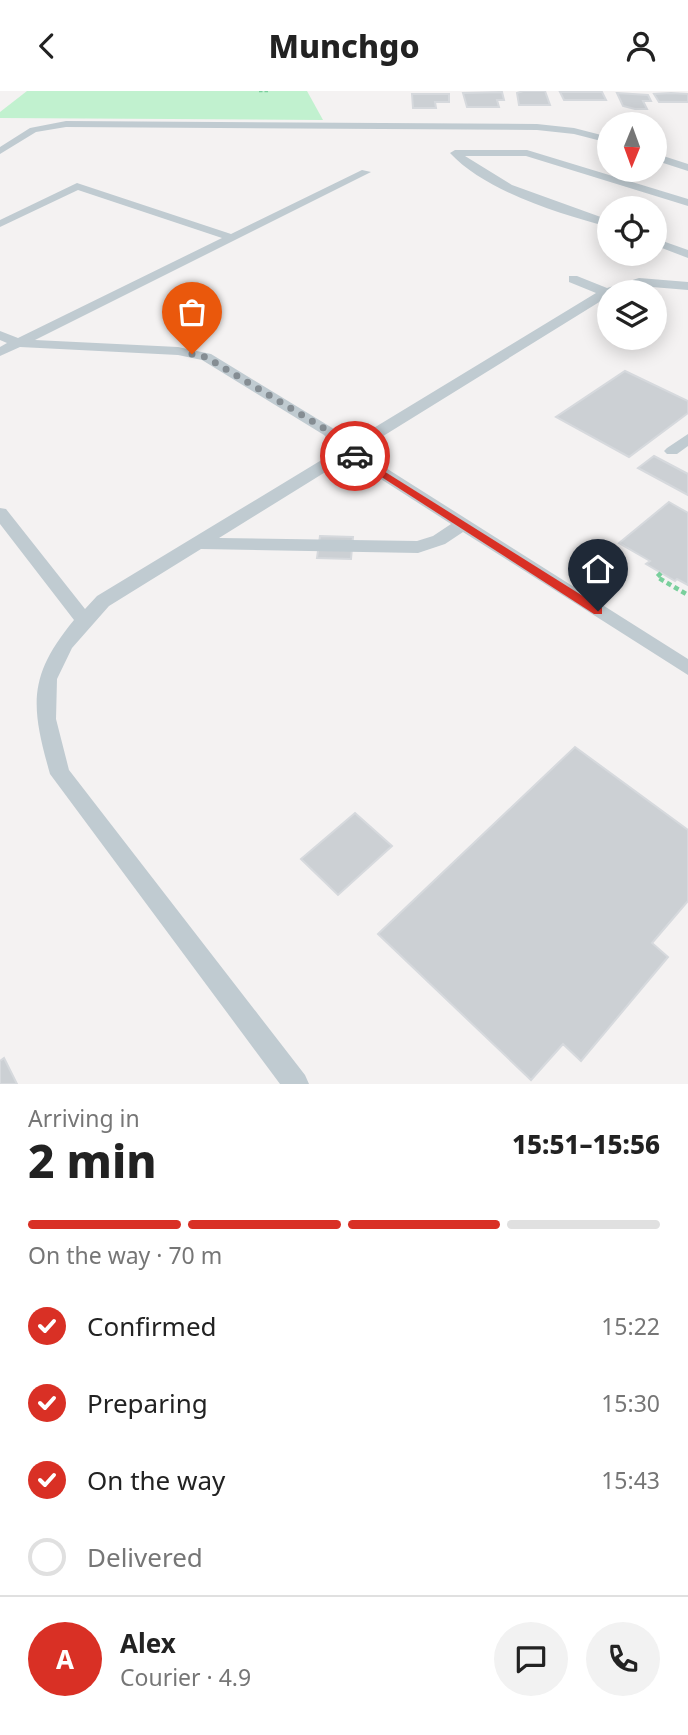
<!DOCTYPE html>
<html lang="en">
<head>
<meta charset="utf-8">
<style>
	body { margin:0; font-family:"Noto Sans",sans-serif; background:#f2f2f2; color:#222; height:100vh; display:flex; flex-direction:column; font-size:26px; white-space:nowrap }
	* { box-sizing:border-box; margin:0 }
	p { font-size:23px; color:#767676 }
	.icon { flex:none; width:38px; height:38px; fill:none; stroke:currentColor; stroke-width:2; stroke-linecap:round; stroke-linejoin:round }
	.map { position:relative; height:993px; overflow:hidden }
	.drawer { display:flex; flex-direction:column; background:#fff; flex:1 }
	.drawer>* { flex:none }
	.needle { width:46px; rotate:181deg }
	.tools { position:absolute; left:597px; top:21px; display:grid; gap:14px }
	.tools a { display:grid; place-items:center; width:70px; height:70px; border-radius:50%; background:#fff; box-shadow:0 4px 18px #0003; font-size:35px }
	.pin { position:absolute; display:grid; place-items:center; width:60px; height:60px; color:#fff; margin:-72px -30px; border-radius:50% 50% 50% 0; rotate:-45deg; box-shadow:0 0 7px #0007 }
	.pin .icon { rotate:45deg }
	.courier { position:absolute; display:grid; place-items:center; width:70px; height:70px; margin:-35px; border:5px solid #d93025; border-radius:50%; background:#fff; color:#222; box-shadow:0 2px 9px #0007 }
	.summary em { font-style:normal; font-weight:800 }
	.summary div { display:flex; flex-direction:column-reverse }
	.summary { display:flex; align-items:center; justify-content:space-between; height:119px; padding:0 28px }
	h1 { font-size:46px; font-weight:800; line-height:52px }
	.bar { display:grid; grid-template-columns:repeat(4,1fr); gap:10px 7px; align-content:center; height:84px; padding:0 28px }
	.bar i { height:9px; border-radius:5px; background:#e0e0e0 }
	.bar .on { background:#d93025 }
	.bar p { grid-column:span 4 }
	.line { display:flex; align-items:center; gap:18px; padding:0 28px; border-top:2px solid #e0e0e0 }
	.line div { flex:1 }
	.round { display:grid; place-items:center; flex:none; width:74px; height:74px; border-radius:37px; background:#f2f2f2 }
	ol { padding:0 28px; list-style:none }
	li { display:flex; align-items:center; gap:21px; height:77px }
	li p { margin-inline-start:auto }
	li .icon { padding:7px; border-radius:50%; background:#d93025; color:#fff; stroke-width:4 }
	li:last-child { color:#767676 }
	li i { width:38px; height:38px; border:4px solid #e0e0e0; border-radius:50% }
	header { display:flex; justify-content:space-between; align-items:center; height:91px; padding:0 28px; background:#fff; font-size:32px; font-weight:800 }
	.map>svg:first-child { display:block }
	.green { fill:#c1f1cf }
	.building { fill:#ccd0d4; stroke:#d6d9dd; stroke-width:2 }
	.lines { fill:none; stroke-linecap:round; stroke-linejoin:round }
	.path-far1 { stroke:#79cf9c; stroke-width:2.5; stroke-dasharray:3.5 2; stroke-linecap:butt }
	.path { stroke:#79cf9c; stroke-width:4.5; stroke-dasharray:5 3.5; stroke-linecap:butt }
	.lane { fill:#c0cbd1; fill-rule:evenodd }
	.route { fill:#d93025 }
	.done { stroke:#858d93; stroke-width:7; stroke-dasharray:0 12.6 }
</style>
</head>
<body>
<header><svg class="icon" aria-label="back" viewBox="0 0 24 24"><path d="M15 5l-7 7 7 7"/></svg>Munchgo<svg class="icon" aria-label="person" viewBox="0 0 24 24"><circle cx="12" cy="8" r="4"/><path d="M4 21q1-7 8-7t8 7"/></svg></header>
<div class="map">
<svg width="688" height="993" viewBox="0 0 688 993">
	<rect width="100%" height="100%" fill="#f4f2f2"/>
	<path class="green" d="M27,0H307L323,29L0,27V21Z"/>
	<path class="building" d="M523,0H545L550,14H519L517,2Z
		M502,1L504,9H497L499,16H467L463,2Z
		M560,1H602L606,9H564Z
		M617,2L648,4L651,10H643L647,18H635L623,15Z
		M671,2L688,3V11H659L654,3Z
		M412,3H449V11H435L436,17H413Z
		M625,280L688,310V322L629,366L556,326Z
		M654,365L688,383V404L638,377Z
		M669,411L688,422V494L677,488L675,490L646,473L650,470L619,452Z
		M320,445L353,446L351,468L317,467Z
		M575,656L688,739V810L652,852L668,866L581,970L563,953L531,989L378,843Z
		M355,722L392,755L338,804L301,768Z
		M4,967L17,993H0V970Z"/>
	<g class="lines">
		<path class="path-far1" d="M259,0H269"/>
		<path class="path" d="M661,482L657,486L688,504"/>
		<path class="lane" d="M66,30L537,33L574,37L609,46V52L574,43L537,39L66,36L36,41L0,63V56L30,37Z
			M455,59H527L688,108V115L526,65H465L512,94L609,129V136C560,123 485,100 450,62Z
			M654,62L688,73V80L654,69Z
			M362,79L371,81L35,249L178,256L211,263L334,338L349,352L596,202L569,191V185H577L607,197L639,187L688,191V199L640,195L609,201V205L359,360L688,568V584L463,441L445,453L418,462L201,458L109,515L72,557L57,588L56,628L69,679L305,984L309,993H280L50,683C31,615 27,586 74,529L0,433V417L6,418L85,518L97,505L338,359L324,344L202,269L178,264L20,256L0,265V256L7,252L0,249V240L18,247L222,147L78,99L0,136V129L77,92L231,143ZM348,367L451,433L433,445L417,450L219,447Z
			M654,147L688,159V167L654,154Z
			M688,343V355L677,363H667L664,360L667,357Z"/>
	</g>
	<path class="route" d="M355,362L602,517V523H594L352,367Z"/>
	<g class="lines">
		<path class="done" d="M192,263L206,266L330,341L355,365"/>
	</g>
</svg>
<div class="tools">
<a><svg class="needle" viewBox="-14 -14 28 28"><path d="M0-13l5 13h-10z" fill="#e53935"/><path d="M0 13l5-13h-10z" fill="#767676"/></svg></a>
<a><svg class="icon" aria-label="locate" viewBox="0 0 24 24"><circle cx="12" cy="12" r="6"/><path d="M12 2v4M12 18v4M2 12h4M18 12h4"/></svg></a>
<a><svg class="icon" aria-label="layers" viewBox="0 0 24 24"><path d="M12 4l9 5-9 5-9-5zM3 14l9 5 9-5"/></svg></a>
</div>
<div class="pin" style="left:192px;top:263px;background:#ea580c"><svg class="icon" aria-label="bag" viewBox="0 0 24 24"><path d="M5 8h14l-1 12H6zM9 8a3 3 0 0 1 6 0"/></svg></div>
<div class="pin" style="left:598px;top:520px;background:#1f2937"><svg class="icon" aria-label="home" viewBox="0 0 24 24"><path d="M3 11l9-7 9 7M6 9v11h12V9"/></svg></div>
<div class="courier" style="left:355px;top:365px"><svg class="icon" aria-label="car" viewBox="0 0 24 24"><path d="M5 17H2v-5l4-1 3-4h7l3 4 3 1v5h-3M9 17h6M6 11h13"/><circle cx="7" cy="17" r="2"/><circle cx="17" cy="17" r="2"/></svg></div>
</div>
<section class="drawer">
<div class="summary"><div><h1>2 min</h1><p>Arriving in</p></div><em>15:51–15:56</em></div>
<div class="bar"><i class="on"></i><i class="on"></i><i class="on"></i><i></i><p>On the way · 70 m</p></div>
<ol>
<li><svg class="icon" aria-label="check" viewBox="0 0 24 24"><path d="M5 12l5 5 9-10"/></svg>Confirmed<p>15:22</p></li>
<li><svg class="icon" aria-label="check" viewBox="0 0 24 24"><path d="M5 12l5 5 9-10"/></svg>Preparing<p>15:30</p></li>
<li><svg class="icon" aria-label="check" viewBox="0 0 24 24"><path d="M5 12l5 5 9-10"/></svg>On the way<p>15:43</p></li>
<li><i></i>Delivered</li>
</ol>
<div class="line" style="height:126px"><b class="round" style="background:#d93025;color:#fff">A</b><div><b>Alex</b><p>Courier · 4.9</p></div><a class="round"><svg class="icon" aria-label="chat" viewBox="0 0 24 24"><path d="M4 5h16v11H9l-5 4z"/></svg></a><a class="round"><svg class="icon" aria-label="phone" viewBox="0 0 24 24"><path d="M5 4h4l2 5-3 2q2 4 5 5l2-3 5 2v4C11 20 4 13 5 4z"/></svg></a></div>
</section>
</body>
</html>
